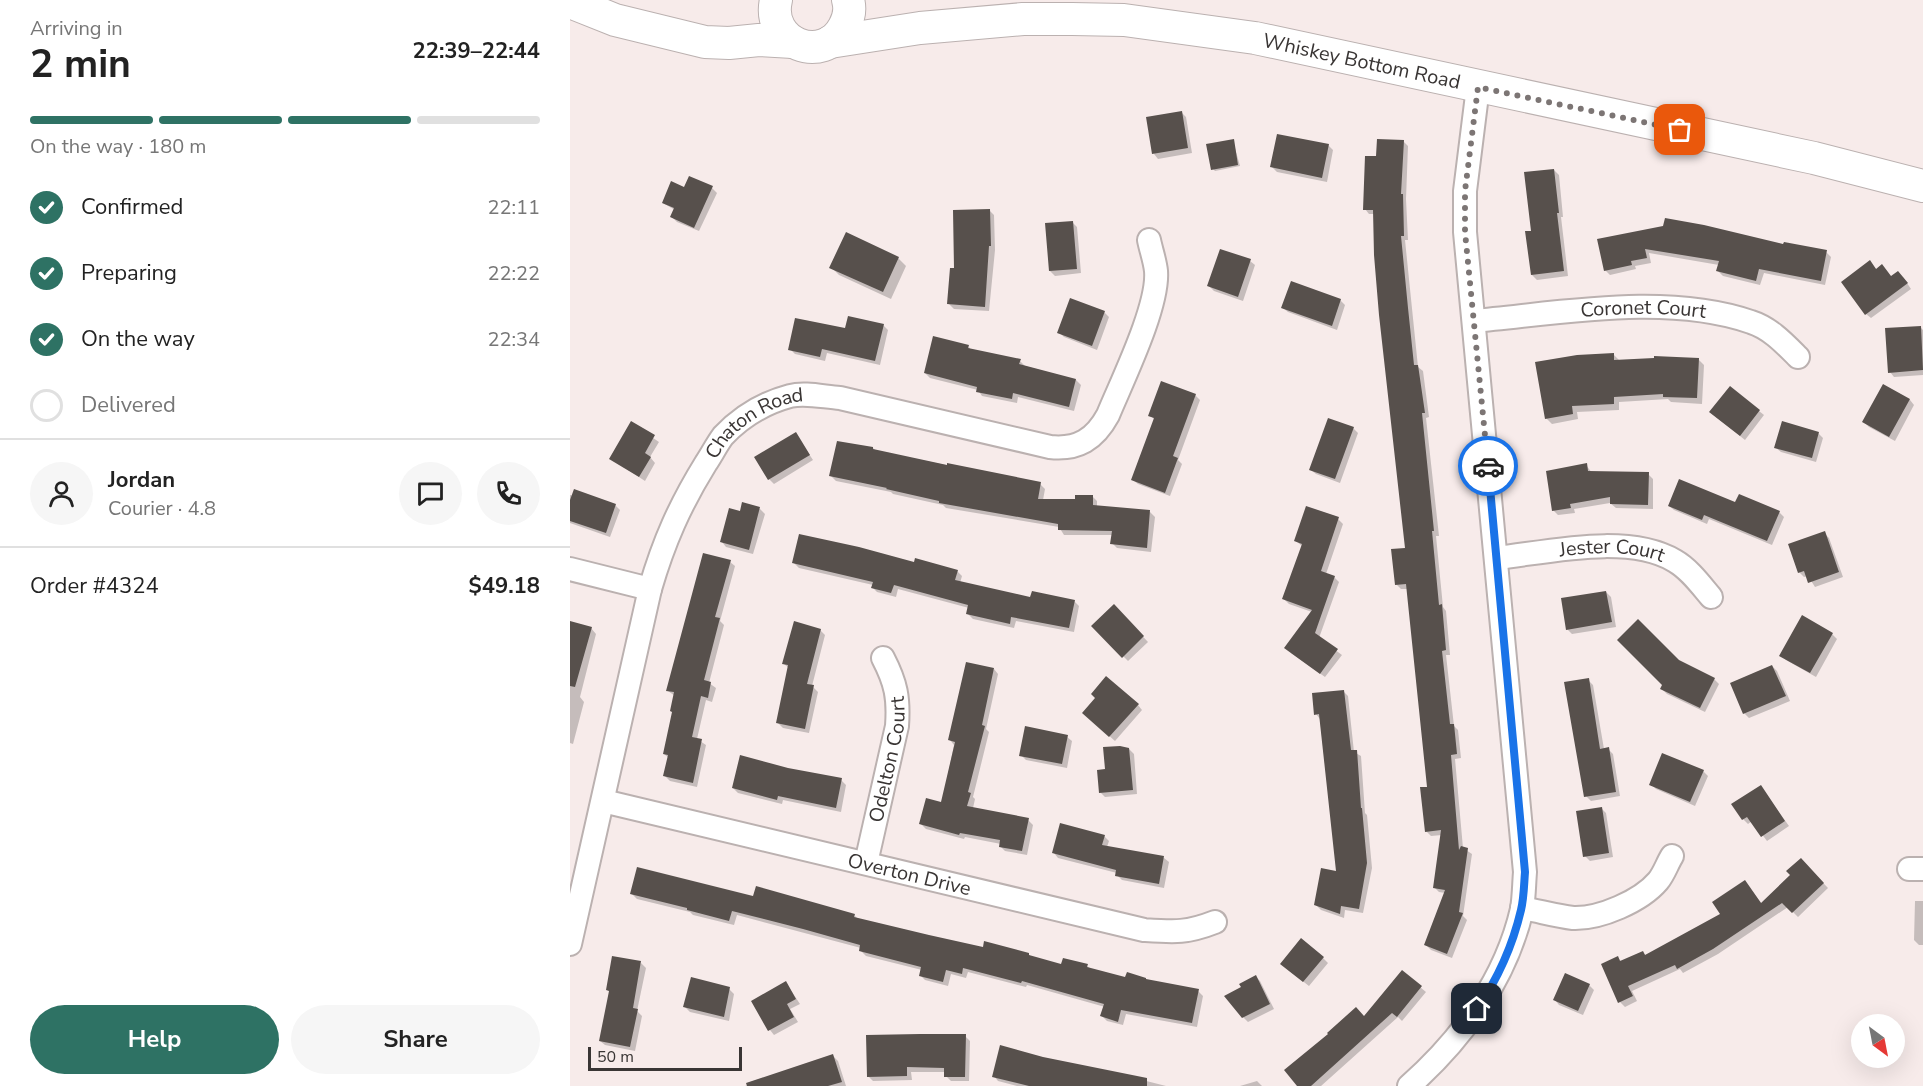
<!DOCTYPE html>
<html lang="en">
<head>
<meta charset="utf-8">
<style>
	body { margin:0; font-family:"Nunito Sans",sans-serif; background:#f6f6f6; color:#222; height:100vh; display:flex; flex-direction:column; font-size:22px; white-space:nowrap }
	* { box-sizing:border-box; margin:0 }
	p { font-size:20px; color:#767676 }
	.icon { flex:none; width:33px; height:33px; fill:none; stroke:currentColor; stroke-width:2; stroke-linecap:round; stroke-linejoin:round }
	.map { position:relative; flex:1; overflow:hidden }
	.details { display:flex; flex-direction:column; background:#fff; width:570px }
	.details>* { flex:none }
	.needle { width:39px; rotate:148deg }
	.buttons { position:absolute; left:1281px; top:1014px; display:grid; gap:12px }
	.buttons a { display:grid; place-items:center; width:54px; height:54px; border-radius:50%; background:#fff; box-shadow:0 6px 24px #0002; font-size:30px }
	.scale { position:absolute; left:18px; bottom:15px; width:154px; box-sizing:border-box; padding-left:6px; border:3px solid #393534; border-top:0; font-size:16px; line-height:21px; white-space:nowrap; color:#393534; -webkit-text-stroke:4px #f7ebea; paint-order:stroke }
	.pin { position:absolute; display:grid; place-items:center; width:51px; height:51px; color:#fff; margin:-26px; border-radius:12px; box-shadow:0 3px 9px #0006 }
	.courier { position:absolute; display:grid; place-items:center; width:60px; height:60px; margin:-30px; border:4px solid #1a73e8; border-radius:50%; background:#fff; color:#222; box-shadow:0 2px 8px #0007 }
	.headline em { font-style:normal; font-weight:700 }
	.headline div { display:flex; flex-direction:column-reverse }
	.headline { display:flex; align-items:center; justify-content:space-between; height:102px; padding:0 30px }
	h1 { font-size:39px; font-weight:700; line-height:45px }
	.bar { display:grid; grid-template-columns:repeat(4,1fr); gap:9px 6px; align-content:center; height:72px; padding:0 30px }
	.bar i { height:8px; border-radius:4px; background:#e0e0e0 }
	.bar .selected { background:#2e7264 }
	.bar p { grid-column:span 4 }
	.line { display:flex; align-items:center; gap:15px; padding:0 30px; border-top:2px solid #e0e0e0 }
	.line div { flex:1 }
	.round { display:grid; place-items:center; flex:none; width:63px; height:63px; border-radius:32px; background:#f6f6f6 }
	ol { padding:0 30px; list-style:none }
	li { display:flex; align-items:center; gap:18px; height:66px }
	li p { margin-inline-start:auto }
	li .icon { padding:6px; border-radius:50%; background:#2e7264; color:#fff; stroke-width:4 }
	li:last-child { color:#767676 }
	li i { width:33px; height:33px; border:3px solid #e0e0e0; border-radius:50% }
	.cta { display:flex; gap:12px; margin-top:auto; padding:12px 30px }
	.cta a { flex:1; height:69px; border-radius:36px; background:#2e7264; color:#fff; font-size:24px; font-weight:700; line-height:69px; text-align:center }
	.cta a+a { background:#f6f6f6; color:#222 }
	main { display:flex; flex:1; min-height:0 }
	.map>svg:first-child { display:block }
	.shadow { fill:#0003 }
	.building { fill:#57504c }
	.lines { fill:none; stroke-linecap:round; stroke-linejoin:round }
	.street-casing { stroke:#bbb1b0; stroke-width:26 }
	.secondary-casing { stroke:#bbb1b0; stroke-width:34 }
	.street { stroke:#fff; stroke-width:22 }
	.secondary { stroke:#fff; stroke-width:32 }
	.done { stroke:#7c7574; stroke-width:6; stroke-dasharray:0 10.8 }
	.route { stroke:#1a73e8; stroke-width:8 }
	.labels { text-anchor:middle; stroke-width:6; stroke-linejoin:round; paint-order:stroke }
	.street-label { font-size:20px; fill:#393534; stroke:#f7ebea }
</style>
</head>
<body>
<main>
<section class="details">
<div class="headline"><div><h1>2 min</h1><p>Arriving in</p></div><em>22:39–22:44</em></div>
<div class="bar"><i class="selected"></i><i class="selected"></i><i class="selected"></i><i></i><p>On the way · 180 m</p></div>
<ol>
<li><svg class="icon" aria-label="check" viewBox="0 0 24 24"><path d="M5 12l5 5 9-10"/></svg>Confirmed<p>22:11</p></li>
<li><svg class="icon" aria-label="check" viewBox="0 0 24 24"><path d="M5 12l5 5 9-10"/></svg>Preparing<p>22:22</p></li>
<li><svg class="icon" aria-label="check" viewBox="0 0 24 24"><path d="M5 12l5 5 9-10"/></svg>On the way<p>22:34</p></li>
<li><i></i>Delivered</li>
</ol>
<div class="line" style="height:108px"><a class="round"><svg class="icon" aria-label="person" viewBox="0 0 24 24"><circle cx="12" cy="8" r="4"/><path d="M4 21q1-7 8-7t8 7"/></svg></a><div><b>Jordan</b><p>Courier · 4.8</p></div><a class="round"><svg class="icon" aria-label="chat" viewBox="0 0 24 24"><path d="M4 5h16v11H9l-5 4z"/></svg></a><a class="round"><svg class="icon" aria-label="phone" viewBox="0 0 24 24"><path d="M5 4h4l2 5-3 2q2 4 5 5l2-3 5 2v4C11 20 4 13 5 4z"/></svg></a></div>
<div class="line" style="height:78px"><div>Order #4324</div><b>$49.18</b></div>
<div class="cta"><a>Help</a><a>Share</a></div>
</section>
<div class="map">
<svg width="1353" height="1086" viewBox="0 0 1353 1086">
	<rect width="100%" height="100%" fill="#f7ebea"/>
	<path class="shadow" d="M611,112L616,117L622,153L588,159L584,154Z
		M663,141L670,166L645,171L643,169Z
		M833,141L838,146L836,199L838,240H835L848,367L853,371L859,417L856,418L869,536H866L873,607L876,611L880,655H876L884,726L888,730L891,758L885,759L893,848L902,854L893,916L897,920L882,958L861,950L856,945L875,893L869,892L864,887L872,835L861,836L856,831L859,788L838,589H831L826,584L837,549L805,214H799L795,209L807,158Z
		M758,145L763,150L757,182L707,172L702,167Z
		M984,170L989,175L993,217H991L998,276L967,280L962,275V232Z
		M142,188L147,193L129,231L107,222L102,217L105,210L93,203L115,189Z
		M419,210L424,215L425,250L419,311L384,309L379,304L386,270Z
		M502,222L507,227L511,273L485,276L480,271Z
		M1029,240L1215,246L1256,252L1261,257L1255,285L1194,273L1190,285L1153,276L1148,271L1149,265L1079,253L1081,263L1065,266L1066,269L1040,275L1035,270Z
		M651,250L680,261L685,265L673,301L644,291L639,286Z
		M328,258L336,266L321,299L269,275L261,267Z
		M1300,262L1307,270L1321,278L1333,277L1341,289L1301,318L1296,314Z
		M770,300L775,305L767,330L718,312L713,308Z
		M534,312L539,317L527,350L494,337L489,332Z
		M313,325L318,330L310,365L257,353L255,361L225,354L220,349L276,330Z
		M1351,328L1353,330V375L1324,377L1320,372Z
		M398,346L402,351L450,361L455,366L506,380L511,385L504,411L448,397L447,403L412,396L408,390L360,378L355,373Z
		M1043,354L1049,360L1128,359L1134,365L1132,404L1101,402L1098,399L1049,402V410L1007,412L1008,419L982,424L976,418Z
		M1313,386L1340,400L1344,405L1325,441L1299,427L1294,422Z
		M625,395L630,400L608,460L612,464L600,496L568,484L563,480L585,420L580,415Z
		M1189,411L1194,415L1175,440L1146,417Z
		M759,420L783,428L788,433L770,483L746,474L741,470Z
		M61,423L89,442L80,457L85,463L75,481L40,458Z
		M225,433L243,460L204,484L199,479Z
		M1248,433L1253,438L1246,462L1211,452L1206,448Z
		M303,448L306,451L470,484L475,489L473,500L507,501L522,496L527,501V507L580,512L585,517L581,552L547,548L542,543L543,535H494L489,527L376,508L373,505L323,494L321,492L266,481L261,476Z
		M1016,465L1022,473L1078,474L1083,479V509L1046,508L1040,503L1004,509L1005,513L988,515L983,510Z
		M0,495L45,505L50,510L40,537L0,523Z
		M173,504L190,509L195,514L183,554L156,547L152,542L171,513Z
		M1166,504L1209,512L1214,517L1202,545L1139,519L1137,524L1104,510L1099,506Z
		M768,519L773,524L756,574L764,577L769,582L749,638L772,655L755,677L721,653L742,612L719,604L714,599L732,546L726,541Z
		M1254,533L1259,538L1273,577L1245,587L1238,576L1234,577L1229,572Z
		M160,562L165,566L150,621L154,625L139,683L146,688L142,702L136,700L127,739L136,745L127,787L100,781L95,776L99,758L94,754L103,713L105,696L98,691Z
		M224,563L345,564L387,571L392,576L390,583L462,598L504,601L509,606L504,632L446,621L444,628L403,619L398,614L399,608L328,589L326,597L307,592L303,588V585L229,568Z
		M1036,592L1041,597L1046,627L1002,634L997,629Z
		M544,606L578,642L558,661L523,626Z
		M1233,617L1262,634L1267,639L1246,677L1216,660L1211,655Z
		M0,623L21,628L26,634L10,697L14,702L3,744L0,743Z
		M250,630L255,635L242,686L248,692L239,733L213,728L208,723L219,668L214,664Z
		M1108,662L1144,679L1149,684L1135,712L1097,694L1092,689Z
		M1202,666L1207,671L1220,701L1179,718L1174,713Z
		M424,669L428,674L416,729L419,732L403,797L405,799L403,808L458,820L463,825L457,855L435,851L430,846L431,844L395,837L394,839L356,829L351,824L372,804L384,745L380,740Z
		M1018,680L1023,685L1034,749H1038L1043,754L1050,796L1021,801L1016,796Z
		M773,691L778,696L784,752L791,756L795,813L797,815L802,868L793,913L775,910L774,918L751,910L746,905L767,872L750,719L746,714Z
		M568,705L572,710L545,741L519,718Z
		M497,737L502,741L497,768L456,760L451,755Z
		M559,749L564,754L567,794L535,797L530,792L536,770Z
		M217,769L271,780L276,785L271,812L213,800L212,804L168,793L163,788Z
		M1133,771L1138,776L1125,806L1086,789L1081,784Z
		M1191,787L1219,826L1197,841L1182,821L1178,824L1173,819L1164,804Z
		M1031,808L1036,813L1043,857L1020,861L1015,856Z
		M534,836L539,841L537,847L594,858L599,862L594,888L552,880L547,875V873L488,858L484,853Z
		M1231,860L1258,888L1228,917L1218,907L1148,954L1113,973L1110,969L1062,991L1067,1001L1055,1007L1050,1002L1048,958L1052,962L1073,953L1077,956L1152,915L1175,882L1192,904L1222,875Z
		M62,894L184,898L284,915L288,919L414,949L458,954L462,958L492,966H517L521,969L556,979L628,991L633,996L627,1027L556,1014L553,1025L537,1021L532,1016L535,1007L457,985L456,987L398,972L396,978L381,974L378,986L355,980L350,975L352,970L296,956L291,951V948L167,915L164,925L123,915L120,912L67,899Z
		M1345,901H1353V945H1349L1344,940Z
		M753,958L758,963L739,986L717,969Z
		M71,963L76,968L67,1011L72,1016L65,1051L35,1045L30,1041Z
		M832,972L856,992L832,1021L828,1017L751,1086H729L795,1018Z
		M686,977L690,981L704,1009L678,1022L673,1017V988Z
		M216,983L230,1004L220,1009L228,1022L204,1035L200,1030L183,1002Z
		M1019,985L1024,990L1013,1015L989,1005L985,1000Z
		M159,989L164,994L159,1021L120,1012L115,1007Z
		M395,1036L400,1041L399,1081H381L376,1076V1072H341L342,1080L303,1081L298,1076Z
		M263,1056L268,1061L276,1086H175Z
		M472,1059L545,1073L596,1086H447L428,1081L424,1076Z
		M687,1081L692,1086H670Z"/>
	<path class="building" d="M612,111L618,148L582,154L576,117Z
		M707,134L759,144L752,178L700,167Z
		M664,139L668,165L641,170L636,144Z
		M807,139L834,140L831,194H833L834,236H831L838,308L844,365H848L855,413H852L864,531H862L869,605L872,604L876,650L872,651L880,724H884L887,754L881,755L889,850L891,846L898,848L889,912L893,913L877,954L854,945L875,890L863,888L871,830L855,832L850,787H857L837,594L836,584L825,585L821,549L835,548L809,315L804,255L803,210H793L795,156H806Z
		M984,169L989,213H987L994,271L961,275L955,231H961L954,172Z
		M119,176L143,186L124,228L100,217L104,208L92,203L101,181L114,187Z
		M420,209L421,246H419L415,307L377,304L380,268H384L383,210Z
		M1095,218L1134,225L1213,244L1214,242L1257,250L1251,281L1189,269L1186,281L1146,271L1149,261L1075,249L1077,258L1061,261L1062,265L1034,271L1027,239L1093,226Z
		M503,221L507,269L479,271L475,223Z
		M276,232L329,257L313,292L259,268Z
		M650,249L681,259L668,297L637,286Z
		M1300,260L1306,269L1312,264L1321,276L1328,271L1338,283L1295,315L1271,282Z
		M721,281L771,299L762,326L711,308Z
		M500,298L535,311L522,346L487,333Z
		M278,316L314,324L305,361L252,349L250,357L218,350L225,318L275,328Z
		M1351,326L1353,370L1318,373L1315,328Z
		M363,336L399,345L398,348L451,359L449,364L506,379L499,407L443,393L442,399L406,392L407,387L354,373Z
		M1044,353V360L1084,358V356L1129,358L1127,398L1093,397V394L1044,397V404L1002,406L1003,414L975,419L965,362L1007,355Z
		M591,381L626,394L603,456L608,458L595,493L561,480L584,418L578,416Z
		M1313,384L1340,399L1319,437L1292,422Z
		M1160,386L1190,410L1170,436L1139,412Z
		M758,418L784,427L765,479L739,470Z
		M61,421L85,435L75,453L81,457L69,477L39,459Z
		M1212,421L1249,432L1242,458L1204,448Z
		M226,432L240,455L198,480L184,457Z
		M267,441L303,447V449L377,465V463L471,482L468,499H505V495H523V505L580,510L577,548L540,544L542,531L488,530V524L369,503V501L316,489L317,488L259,476Z
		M1017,463L1018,471L1079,472L1078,505L1040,504V497L1000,504L1001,508L982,511L976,471Z
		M1109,479L1165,502L1169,494L1210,511L1197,541L1134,515L1132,520L1098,506Z
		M4,489L46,504L36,533L0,521V500Z
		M172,502L190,507L179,550L150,542L159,508L170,511Z
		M736,506L769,517L751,571L765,576L745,633L768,649L750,674L714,648L742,610L712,599L732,544L724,541Z
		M1255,531L1269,572L1238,583L1234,571L1228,573L1218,544Z
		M229,534L289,547L344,562L345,558L388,570L385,580L460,597L462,591L505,600L499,628L441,617L440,624L396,614L398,605L324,585L321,593L301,588L303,582L222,563Z
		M133,553L161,560L145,617L150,618L134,680L141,682L138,698L131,696L122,737L132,739L123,783L93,776L98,755L93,754L102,712L100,711L104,692L96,691Z
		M1036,591L1042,622L996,630L991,598Z
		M544,604L574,636L552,658L521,626Z
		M1232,615L1263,633L1240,673L1209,656Z
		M1068,619L1109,660L1145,678L1130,708L1090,689L1092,685L1047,640Z
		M0,621L22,627L5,687L0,686Z
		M224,621L251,629L237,684L244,685L235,729L206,723L218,665L212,664Z
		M396,662L424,668L412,725L415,726L398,792L401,793L397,806L459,818L452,851L429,847L430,840L390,833L389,835L349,824L356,798L371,802L385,742L378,740Z
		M1202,665L1216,696L1173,714L1160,683Z
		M536,676L569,704L539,737L512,713L525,698L521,694Z
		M1019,678L1030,749L1039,747L1046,792L1014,797L994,682Z
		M774,690L781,750H787L791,808H792L797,863L789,909L771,906L770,914L744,905L751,868L766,871L749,714L744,715L742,693Z
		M455,726L498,735L492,764L449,756Z
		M550,746L559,748L563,790L529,793L527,770L535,769L533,747Z
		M1092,753L1134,770L1120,802L1079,785Z
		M170,755L218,768L272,778L266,808L208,796L207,800L162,788Z
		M1191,785L1215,821L1191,837L1177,817L1172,820L1161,804Z
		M1032,807L1039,853L1013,857L1006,811Z
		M490,823L535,835L532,845L594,856L589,884L545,876L546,870L482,853Z
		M1231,858L1254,883L1222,913L1212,903L1143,949L1107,969L1105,965L1058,986L1063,996L1048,1003L1031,964L1048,956L1050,961L1073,951L1075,955L1150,914L1142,902L1175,880L1191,903L1220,875L1216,871Z
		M67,867L183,896L186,886L285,914L284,917L359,935L413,947L414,941L459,953V955L491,964L493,958L518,964L517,967L555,977L557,972L576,978V979L629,989L622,1023L551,1010L548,1022L530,1016L534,1004L452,981L451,983L393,968L392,974L376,970L373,982L349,976L351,967L289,951L290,945L233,929L162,911L159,921L117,910V908L60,894Z
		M731,938L754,957L733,982L710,964Z
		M42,956L71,961L63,1008L68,1009L60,1047L29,1041L39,991L36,990Z
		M832,970L852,986L827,1017L822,1013L741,1086H727L714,1070L758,1034L757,1033L786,1007L794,1016Z
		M995,973L1020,984L1008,1011L983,1000Z
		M686,975L700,1004L672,1018L654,996L671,987L669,984Z
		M121,977L160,987L154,1017L113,1007Z
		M216,981L226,999L217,1004L224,1017L198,1031L181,1001Z
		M350,1034H396L395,1077H374V1068L337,1067V1076L297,1077L296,1035Z
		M430,1045L473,1057L577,1078V1086H459L422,1077Z
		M263,1054L272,1082L258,1086H177L176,1083Z"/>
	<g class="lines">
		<defs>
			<g id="street">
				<path id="s1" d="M904,321C992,313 1096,293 1181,322C1200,328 1214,343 1228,357"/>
				<path id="s2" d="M927,558C979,552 1058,533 1105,561C1119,569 1130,584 1141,597"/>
				<path d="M0,569L80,589"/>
				<path id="s3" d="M33,801L574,930C605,932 617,933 645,922"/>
				<path id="s4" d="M296,863L327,726C329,698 326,683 313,658"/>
				<path d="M1339,869H1353"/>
				<path d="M952,908C969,911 986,916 1003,918C1030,919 1071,901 1088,881C1094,874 1097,864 1102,856"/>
				<path id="s5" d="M0,944L80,589C94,541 110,505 136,463C142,454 147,444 153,436C171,417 194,403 220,396C235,392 254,397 270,398L480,447C508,450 525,439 538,415C552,381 589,306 586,271C585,261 581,250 579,240"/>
				<path d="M839,1086C892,1039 936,979 952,909C954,897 954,884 955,872L895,232V191L908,87"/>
			</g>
			<g id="secondary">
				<path d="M206,0C196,43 253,66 274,27C279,18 281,10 278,0"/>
				<path d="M0,2L45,20L135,42L159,43L189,40L223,42"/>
				<path id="s6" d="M260,42L350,28L453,19H502L554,20L685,38L1244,158L1353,186"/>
			</g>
		</defs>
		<use href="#street" class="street-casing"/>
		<use href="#secondary" class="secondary-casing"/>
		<use href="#street" class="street"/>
		<use href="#secondary" class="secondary"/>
	</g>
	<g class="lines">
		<path class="done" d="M918,466L895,232V191L908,87L1110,130"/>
		<path class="route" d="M907,1009C927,980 943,944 951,910C954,898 954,884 955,872L918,466"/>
	</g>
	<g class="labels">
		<g class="street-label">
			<text dy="7" stroke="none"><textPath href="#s6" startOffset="537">Whiskey Bottom Road</textPath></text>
			<text dy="7" stroke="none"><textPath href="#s1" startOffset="170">Coronet Court</textPath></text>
			<text dy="7" stroke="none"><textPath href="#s5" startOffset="568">Chaton Road</textPath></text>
			<text dy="7" stroke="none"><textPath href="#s2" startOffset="116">Jester Court</textPath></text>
			<text dy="7" stroke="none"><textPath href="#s4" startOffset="106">Odelton Court</textPath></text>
			<text dy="7" stroke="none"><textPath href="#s3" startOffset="315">Overton Drive</textPath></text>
		</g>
	</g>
</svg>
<div class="buttons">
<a><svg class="needle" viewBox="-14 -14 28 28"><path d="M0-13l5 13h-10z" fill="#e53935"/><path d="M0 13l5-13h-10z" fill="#767676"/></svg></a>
</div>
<div class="scale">50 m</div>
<div class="pin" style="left:1110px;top:130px;background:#ea580c"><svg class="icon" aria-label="bag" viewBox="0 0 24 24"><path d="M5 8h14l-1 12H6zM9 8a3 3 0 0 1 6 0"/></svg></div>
<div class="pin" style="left:907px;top:1009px;background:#1f2937"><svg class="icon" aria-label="home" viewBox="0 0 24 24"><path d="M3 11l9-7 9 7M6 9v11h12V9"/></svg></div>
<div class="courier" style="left:918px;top:466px"><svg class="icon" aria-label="car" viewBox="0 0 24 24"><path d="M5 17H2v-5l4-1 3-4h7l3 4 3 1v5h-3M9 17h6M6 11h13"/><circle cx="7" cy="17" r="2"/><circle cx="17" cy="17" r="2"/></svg></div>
</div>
</main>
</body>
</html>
